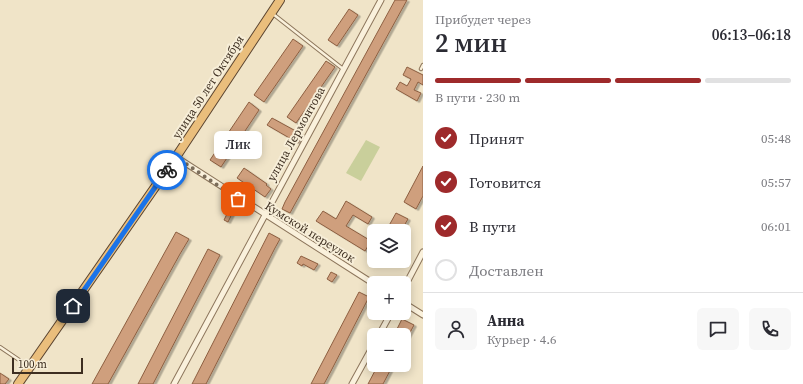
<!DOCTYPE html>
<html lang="ru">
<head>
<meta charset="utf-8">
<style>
	body { margin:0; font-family:"Source Serif 4",serif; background:#f7f7f7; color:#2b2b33; height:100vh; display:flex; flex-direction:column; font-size:15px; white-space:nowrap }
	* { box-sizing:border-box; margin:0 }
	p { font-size:13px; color:#7c7c81 }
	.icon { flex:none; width:22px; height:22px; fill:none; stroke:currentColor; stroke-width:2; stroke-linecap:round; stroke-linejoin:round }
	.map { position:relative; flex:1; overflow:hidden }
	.sheet { display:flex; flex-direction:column; background:#fff; width:380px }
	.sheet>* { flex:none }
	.fabs { position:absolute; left:367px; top:224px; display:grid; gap:8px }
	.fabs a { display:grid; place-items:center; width:44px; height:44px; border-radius:6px; background:#fff; box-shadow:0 2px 10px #0003; font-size:20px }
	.scale { position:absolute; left:12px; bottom:10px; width:71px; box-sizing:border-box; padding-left:4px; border:2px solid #3d2e20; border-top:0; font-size:11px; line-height:14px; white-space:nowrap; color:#3d2e20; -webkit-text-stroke:3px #f7eed8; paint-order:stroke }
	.pin { position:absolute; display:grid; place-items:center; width:34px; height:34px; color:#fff; margin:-17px; border-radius:8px; box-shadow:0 2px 6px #0006 }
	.courier { position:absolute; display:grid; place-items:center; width:40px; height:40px; margin:-20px; border:3px solid #1a73e8; border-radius:50%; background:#fff; color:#222; box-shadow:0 1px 5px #0007 }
	.bubble { position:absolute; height:28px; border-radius:6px; background:#fff; box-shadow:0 2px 10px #0003; font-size:13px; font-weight:600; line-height:28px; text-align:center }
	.headline em { font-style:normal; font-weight:600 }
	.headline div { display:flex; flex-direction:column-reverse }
	.headline { display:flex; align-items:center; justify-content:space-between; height:68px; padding:0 12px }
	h1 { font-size:26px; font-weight:600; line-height:30px }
	.bar { display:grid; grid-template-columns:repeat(4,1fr); gap:6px 4px; align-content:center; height:48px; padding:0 12px }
	.bar i { height:5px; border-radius:3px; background:#e1e1e2 }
	.bar .selected { background:#9e2a2b }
	.bar p { grid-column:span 4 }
	.line { display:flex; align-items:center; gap:10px; padding:0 12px; border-top:1px solid #e1e1e2 }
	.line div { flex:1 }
	.round { display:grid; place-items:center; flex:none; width:42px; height:42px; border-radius:6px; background:#f7f7f7 }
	ol { padding:0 12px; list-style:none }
	li { display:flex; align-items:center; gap:12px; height:44px }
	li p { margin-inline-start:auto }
	li .icon { padding:4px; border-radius:50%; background:#9e2a2b; color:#fff; stroke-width:4 }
	li:last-child { color:#7c7c81 }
	li i { width:22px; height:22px; border:2px solid #e1e1e2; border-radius:50% }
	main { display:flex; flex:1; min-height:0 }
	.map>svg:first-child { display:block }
	.green { fill:#c9cf9b }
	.building { fill:#cf9f7d; stroke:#8d5f41; filter:url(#shadow) }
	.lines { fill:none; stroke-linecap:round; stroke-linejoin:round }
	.service-casing { stroke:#8d765c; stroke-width:4.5 }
	.minor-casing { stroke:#8d765c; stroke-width:7 }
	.trunk-casing { stroke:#5b4430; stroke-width:10 }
	.service { stroke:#faf1dc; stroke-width:2.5 }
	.minor { stroke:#faf1dc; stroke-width:5 }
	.trunk { stroke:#eabe7c; stroke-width:8 }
	.done { stroke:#7c6e5b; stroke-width:4; stroke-dasharray:0 7.2 }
	.route { stroke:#1a73e8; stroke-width:5 }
	.labels { text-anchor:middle; stroke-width:4; stroke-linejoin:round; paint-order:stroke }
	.street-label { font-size:12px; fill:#3d2e20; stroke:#f7eed8 }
</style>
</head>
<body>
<main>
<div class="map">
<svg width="423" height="384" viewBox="0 0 423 384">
	<defs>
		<filter id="shadow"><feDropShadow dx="2.5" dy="1.5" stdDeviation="0" flood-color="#0004"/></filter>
	</defs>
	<rect width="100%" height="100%" fill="#f0e4c8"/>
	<path class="green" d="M366,140L380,147L361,181L346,173Z"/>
	<path class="building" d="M395,0H407L290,213L282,209L285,202Z
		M349,9L358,15L337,46L328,40Z
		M293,39L303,46L264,102L254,95Z
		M326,61L335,67L296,123L287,117Z
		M407,67L423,75V85L418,82L414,90L421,93L417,101L396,89L400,82L407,86L411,79L403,75Z
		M249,102L259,110L221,167L210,160Z
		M272,118L303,135L298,143L267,125Z
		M423,166V196L416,209L404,202Z
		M244,168L267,184L266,185L271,189L265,197L237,178Z
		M346,201L372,217L368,224L353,215L346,226L371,241L365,251L316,221L323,211L336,219Z
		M230,202L240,208L237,212L234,210L228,222L224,220L229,210L226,209Z
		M396,213L408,219L401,231H386Z
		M176,232L189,239L180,254L108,384H92Z
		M269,233L280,239L275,248L206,384H192Z
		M208,249L220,255L197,299L153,384H138Z
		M301,256L318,264L314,270L303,264L302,266L297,263Z
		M331,272L337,275L332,282L327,279Z
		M359,292L369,297L331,371L324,384H311Z
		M402,319L414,325L404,344V335H394Z
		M378,365H393L383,384H368Z
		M0,373L9,379L5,384H0Z"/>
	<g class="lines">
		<defs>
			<path id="service" d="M273,14L343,69
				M421,69L423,65
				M0,347L28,366"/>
			<path id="minor" d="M176,157L374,284
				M404,288L423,252
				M404,303L423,315
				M379,335L391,313
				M174,384L381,0
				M352,384L374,344"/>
			<path id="trunk" d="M18,384L176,157L280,0"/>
		</defs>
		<use href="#service" class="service-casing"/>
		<use href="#minor" class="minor-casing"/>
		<use href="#trunk" class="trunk-casing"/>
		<use href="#service" class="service"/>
		<use href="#minor" class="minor"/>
		<use href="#trunk" class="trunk"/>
	</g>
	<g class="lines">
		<path class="done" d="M167,170L176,157L238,199"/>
		<path class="route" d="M73,306L167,170"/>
	</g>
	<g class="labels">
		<g class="street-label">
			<text transform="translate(208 87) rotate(-57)" y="4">улица 50 лет Октября</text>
			<text transform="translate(296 134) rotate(-61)" y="4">улица Лермонтова</text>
			<text transform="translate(310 232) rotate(32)" y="4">Кумской переулок</text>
		</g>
	</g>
</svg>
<div class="fabs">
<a><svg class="icon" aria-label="layers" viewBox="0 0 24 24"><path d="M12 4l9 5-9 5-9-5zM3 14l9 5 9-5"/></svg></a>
<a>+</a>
<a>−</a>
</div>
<div class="scale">100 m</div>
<div class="pin" style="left:238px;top:199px;background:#ea580c"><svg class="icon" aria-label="bag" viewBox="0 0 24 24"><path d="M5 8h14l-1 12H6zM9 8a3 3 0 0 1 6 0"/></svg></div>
<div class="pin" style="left:73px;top:306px;background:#1f2937"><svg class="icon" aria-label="home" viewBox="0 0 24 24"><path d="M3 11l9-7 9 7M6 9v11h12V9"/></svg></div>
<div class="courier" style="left:167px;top:170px"><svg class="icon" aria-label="bike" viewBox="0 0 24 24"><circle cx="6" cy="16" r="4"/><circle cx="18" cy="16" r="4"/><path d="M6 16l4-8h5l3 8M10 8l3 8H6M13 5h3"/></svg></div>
<div class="bubble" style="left:214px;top:131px;width:48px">Лик</div>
</div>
<section class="sheet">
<div class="headline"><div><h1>2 мин</h1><p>Прибудет через</p></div><em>06:13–06:18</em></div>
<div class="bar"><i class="selected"></i><i class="selected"></i><i class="selected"></i><i></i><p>В пути · 230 m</p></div>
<ol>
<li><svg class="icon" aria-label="check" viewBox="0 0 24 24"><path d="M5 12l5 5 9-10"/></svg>Принят<p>05:48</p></li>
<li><svg class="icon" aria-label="check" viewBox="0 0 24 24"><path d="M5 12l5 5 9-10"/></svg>Готовится<p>05:57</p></li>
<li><svg class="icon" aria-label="check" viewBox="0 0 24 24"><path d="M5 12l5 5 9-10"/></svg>В пути<p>06:01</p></li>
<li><i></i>Доставлен</li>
</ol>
<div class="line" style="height:72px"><a class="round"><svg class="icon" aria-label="person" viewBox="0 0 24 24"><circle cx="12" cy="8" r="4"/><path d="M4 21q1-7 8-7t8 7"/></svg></a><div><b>Анна</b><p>Курьер · 4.6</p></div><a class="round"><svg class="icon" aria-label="chat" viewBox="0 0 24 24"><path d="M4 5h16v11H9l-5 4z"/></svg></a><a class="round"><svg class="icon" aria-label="phone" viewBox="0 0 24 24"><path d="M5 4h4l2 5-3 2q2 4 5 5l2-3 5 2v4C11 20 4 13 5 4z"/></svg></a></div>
</section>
</main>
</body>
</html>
